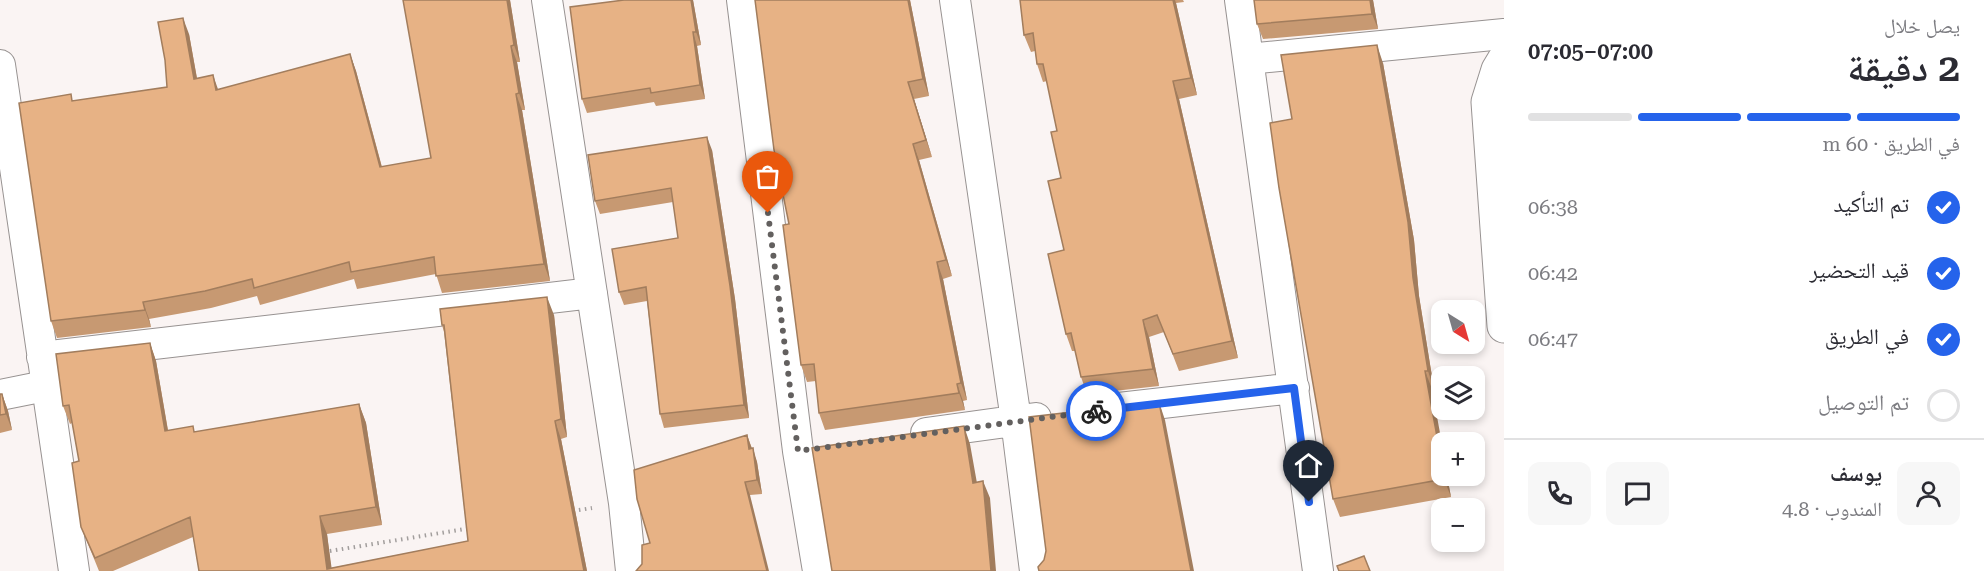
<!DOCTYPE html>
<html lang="ar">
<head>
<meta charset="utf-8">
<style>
	body { margin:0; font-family:"Roboto Serif","Noto Naskh Arabic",serif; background:#f7f7f7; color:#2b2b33; direction:rtl; height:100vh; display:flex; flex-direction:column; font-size:22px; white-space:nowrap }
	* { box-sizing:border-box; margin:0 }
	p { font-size:20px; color:#7c7c81 }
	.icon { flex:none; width:33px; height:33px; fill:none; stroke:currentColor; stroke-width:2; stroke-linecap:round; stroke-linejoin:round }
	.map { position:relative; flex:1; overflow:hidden; direction:ltr }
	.drawer { display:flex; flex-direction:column; background:#fff; width:480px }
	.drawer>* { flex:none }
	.needle { width:39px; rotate:143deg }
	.controls { position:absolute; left:1431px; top:300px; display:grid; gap:12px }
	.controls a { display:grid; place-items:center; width:54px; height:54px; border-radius:12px; background:#fff; box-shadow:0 3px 9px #0003; font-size:30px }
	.pin { position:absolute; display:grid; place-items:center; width:51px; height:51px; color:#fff; margin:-62px -26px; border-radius:50% 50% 50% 0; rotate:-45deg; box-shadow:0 0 6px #0007 }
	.pin .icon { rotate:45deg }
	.courier { position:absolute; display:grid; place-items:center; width:60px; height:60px; margin:-30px; border:4px solid #2563eb; border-radius:50%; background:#fff; color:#222; box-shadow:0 2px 8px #0007 }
	.summary em { font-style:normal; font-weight:600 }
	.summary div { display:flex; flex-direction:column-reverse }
	.summary { display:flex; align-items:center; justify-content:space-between; height:102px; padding:0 24px }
	h1 { font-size:39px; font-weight:600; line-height:45px }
	.bar { display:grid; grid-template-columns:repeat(4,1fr); gap:9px 6px; align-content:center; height:72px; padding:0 24px }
	.bar i { height:8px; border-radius:4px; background:#e1e1e2 }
	.bar .active { background:#2563eb }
	.bar p { grid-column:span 4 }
	.line { display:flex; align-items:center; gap:15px; padding:0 24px; border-top:2px solid #e1e1e2 }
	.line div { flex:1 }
	.round { display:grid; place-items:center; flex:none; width:63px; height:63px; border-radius:12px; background:#f7f7f7 }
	ol { padding:0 24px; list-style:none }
	li { display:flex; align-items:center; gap:18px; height:66px }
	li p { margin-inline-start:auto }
	li .icon { padding:6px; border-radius:50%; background:#2563eb; color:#fff; stroke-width:4 }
	li:last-child { color:#7c7c81 }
	li i { width:33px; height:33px; border:3px solid #e1e1e2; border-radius:50% }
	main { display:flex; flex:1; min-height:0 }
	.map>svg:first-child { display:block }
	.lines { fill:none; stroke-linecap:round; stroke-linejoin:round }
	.street-casing { stroke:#979291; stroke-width:32 }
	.secondary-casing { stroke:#979291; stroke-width:35 }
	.path { stroke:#a29e9d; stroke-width:4; stroke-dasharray:1.5 4.5; stroke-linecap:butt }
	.street { stroke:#fff; stroke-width:30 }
	.secondary { stroke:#fff; stroke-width:33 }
	.wall { fill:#c79972 }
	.shaded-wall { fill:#a27d5d }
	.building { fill:#e7b285; stroke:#a27d5d; stroke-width:1.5 }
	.done { stroke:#63605f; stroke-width:6; stroke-dasharray:0 10.8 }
	.route { stroke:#2563eb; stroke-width:8 }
</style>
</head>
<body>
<main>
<section class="drawer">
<div class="summary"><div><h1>2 دقيقة</h1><p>يصل خلال</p></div><em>07:00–07:05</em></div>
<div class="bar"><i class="active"></i><i class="active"></i><i class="active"></i><i></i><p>في الطريق · 60 m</p></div>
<ol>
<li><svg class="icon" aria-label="check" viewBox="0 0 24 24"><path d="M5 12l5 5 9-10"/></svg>تم التأكيد<p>06:38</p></li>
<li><svg class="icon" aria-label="check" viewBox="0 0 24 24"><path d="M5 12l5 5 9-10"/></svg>قيد التحضير<p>06:42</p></li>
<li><svg class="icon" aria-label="check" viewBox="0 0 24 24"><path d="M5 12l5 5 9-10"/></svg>في الطريق<p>06:47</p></li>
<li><i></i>تم التوصيل</li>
</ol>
<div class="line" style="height:108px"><a class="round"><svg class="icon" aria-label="person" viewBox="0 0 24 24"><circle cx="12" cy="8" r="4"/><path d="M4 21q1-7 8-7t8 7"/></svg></a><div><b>يوسف</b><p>المندوب · 4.8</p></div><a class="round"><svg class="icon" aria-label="chat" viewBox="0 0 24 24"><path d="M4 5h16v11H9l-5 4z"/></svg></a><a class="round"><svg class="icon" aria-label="phone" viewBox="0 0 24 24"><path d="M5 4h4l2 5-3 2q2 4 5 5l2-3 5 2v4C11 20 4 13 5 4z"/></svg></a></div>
</section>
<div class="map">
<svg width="1504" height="571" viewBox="0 0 1504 571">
	<rect width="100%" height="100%" fill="#faf4f3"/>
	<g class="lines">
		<defs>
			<path id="street" d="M547,0L624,503L631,571
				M742,0L798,451L818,571
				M955,0L1016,420L1035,571
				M1240,0L1318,571
				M1248,59L1504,34
				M0,65L74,571
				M42,357L592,293
				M0,395L45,386
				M1119,408L1294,388
				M926,433L1036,418"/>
			<path id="secondary" d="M1504,60L1498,70L1488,102L1504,326"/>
		</defs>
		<use href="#street" class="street-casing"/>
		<use href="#secondary" class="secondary-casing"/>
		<path class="path" d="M573,511L592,508
			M324,552L471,528"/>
		<use href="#street" class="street"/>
		<use href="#secondary" class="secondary"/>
	</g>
	<path class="wall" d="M510,0L520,62H517L525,110H522L550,281L442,293L436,274L357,289L354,279L260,305L257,296L211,308L149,319L151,327L57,338L51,321L74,101L167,87L189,34L197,78L218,90L350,54L356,71L382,167L431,158Z
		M624,0H693L701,45L697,46L705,99L656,106L654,102L587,113L582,99Z
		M910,0L929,96L914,99L932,157L919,160L952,276L943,279L967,400L963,401L965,410L825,430L819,413L816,381L807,382L801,365L789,224Z
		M1020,0H1183L1184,2L1176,3L1197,95L1179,99L1238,358L1179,371L1164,332L1149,337L1159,386L1087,394L1081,377L1075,351H1072L1066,334L1061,178L1057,131L1047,81L1043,82L1037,64L1035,51L1031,52L1024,35Z
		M1254,0H1373L1378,29L1263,39L1257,24Z
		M1383,63L1414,240L1419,296L1434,389H1432L1442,476H1447L1451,497L1340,517L1333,499L1292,119Z
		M712,150L735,299L749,418L664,428L660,414L647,301L624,305L619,292L678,238L673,202L600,214L595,201Z
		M554,315L567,437L561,439L587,571H199L193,537L113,571H99L81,527L79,461L72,423L70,424L63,406L150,343L156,361L168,430L195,432L359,404L366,423L382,525L327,534L331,568L468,541L444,332L442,325Z
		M0,394H2L8,411L12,430L0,433Z
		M747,435L757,462L762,494L750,495L642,564Z"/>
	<path class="shaded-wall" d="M507,0H510L520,62L514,45Z
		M691,0H693L701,45L696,32Z
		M908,0H910L929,96L923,79Z
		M1173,0H1175L1176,3L1197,95L1191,78Z
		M1370,0H1373L1378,29L1372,14Z
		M183,18L189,34L200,96L194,79Z
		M693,32L697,46L705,99L700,85Z
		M1377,45L1383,63L1414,240L1419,296L1434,389L1428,371L1413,278Z
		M511,46L517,62L525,110L519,93Z
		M350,54L356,71L386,183L380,167Z
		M213,75L219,92L216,90Z
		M1173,81L1179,99L1238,358L1232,341Z
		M908,82L914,99L932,157L926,140Z
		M516,94L522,110L550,281L544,264Z
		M707,137L712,150L735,299L749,418L744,405Z
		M913,144L919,160L952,276L946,260Z
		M937,262L943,279L967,400L961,383Z
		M547,297L554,315L567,437L561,419Z
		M143,302L149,319L151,327L145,310Z
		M1143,320L1149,337L1159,386L1153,369Z
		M150,343L156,361L171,449L165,431Z
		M1425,371L1432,389L1442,444V464Z
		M957,384L963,401L965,410L959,393Z
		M2,394L8,411L12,430L6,414Z
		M1159,402L1165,420L1194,571H1191Z
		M359,404L366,423L382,525L376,507Z
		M555,421L561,439L587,571H584Z
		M964,426L970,444L980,500L973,483Z
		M747,435L752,449H749Z
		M753,448L757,462L762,494L757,480Z
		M1444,476H1447L1451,497L1444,479Z
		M983,481L990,498L996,571H991Z
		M745,482L750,495L769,571H767Z
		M320,516L327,534L332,571L327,569Z"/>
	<path class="building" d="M403,0H507L514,45L511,46L519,93L516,94L544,264L436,276L434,257L351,272L349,262L254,288L252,279L205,291L143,302L145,310L51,321L19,103L71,94L72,101L167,87L165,60L158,22L183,18L194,79L213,75L216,90L350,54L380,167L431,158Z
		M624,0H691L696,32H693L700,85L651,93L650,88L582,99L570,7Z
		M755,0H908L923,79L908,82L926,140L913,144L946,260L937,262L961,383L957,384L959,393L819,413L814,364L801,365L783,225L789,224L774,150Z
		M1020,0H1173L1191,78L1173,81L1232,341L1173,354L1157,315L1143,320L1153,369L1081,377L1071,333L1066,334L1048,254L1064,250L1048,181L1061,178L1051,132L1057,131L1043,64H1037L1033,33L1024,35Z
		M1254,0H1370L1372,14L1257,24Z
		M1377,45L1408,222L1413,278L1428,371H1425L1442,464V476H1444V479L1333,499L1279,188L1270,123L1292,119L1281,55Z
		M707,137L730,286L744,405L660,414L646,287L619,292L612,249L678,238L671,188L595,201L588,155Z
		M547,297L561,419L555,421L584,571H199L190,517L95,558L81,527L72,463L79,461L69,405L63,406L56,354L150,343L165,431L193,426L194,432L359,404L376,507L320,516L327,569L468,541L444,325H442L440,309Z
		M0,394H2L6,414L0,415Z
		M1159,402L1191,571H1039L1038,567L1044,560L1046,551L1029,417Z
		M964,426L973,483L983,481L991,571H832L812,448Z
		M747,435L749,449L753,448L757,480L745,482L767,571H636L642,564V545L650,543L637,499L634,470Z
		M1364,556L1370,571H1339L1337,566Z"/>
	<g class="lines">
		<path class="done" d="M768,213L798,451L1096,411"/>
		<path class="route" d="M1096,411L1294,388L1309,502"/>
	</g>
</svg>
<div class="controls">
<a><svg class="needle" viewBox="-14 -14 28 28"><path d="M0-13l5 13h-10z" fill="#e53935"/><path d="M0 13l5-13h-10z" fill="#7c7c81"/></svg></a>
<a><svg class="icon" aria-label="layers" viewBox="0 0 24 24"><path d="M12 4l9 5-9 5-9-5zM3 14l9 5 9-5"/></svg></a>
<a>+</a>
<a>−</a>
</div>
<div class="pin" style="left:768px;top:213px;background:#ea580c"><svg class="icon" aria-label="bag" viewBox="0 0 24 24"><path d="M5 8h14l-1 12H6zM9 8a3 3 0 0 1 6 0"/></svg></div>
<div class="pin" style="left:1309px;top:502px;background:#1f2937"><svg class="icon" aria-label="home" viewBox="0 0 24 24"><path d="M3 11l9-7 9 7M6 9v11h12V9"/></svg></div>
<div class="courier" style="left:1096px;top:411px"><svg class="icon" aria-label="bike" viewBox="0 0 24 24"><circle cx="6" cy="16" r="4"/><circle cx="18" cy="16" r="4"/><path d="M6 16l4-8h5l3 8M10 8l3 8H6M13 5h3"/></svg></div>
</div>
</main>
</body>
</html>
